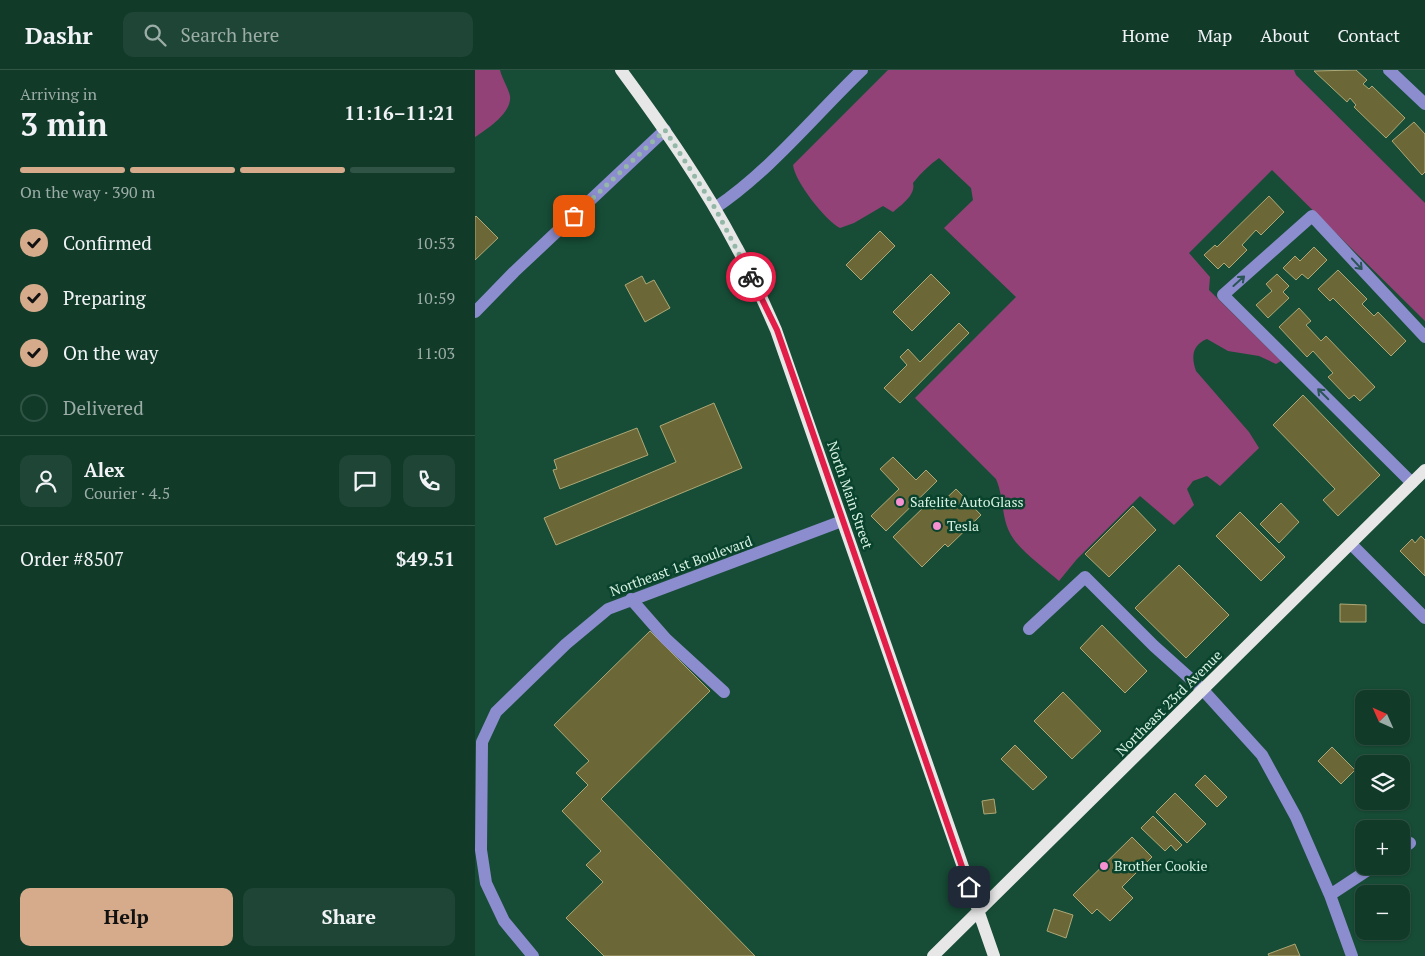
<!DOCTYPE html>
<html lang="en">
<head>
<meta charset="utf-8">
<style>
	body { margin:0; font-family:"PT Serif",serif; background:#1e4535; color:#f1f3f6; height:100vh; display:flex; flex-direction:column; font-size:19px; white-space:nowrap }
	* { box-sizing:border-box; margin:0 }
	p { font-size:16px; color:#9cada8 }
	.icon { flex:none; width:28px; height:28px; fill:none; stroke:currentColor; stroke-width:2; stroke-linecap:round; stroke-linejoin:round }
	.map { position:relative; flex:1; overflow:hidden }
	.panel { display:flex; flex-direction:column; background:#113a29; width:475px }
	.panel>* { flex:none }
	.needle { width:32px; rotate:315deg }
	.buttons { position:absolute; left:880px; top:620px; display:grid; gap:10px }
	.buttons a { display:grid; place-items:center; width:55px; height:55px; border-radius:10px; background:#113a29; box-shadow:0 1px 4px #0004,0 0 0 1px #305446; font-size:25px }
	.pin { position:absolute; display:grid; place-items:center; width:42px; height:42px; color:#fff; margin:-21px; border-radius:10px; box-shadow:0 2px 8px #0006 }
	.courier { position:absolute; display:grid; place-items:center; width:50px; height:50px; margin:-25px; border:4px solid #e11d48; border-radius:50%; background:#fff; color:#222; box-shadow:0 1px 6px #0007 }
	.headline em { font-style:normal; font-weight:800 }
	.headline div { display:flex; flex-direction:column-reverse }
	.headline { display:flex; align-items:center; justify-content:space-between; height:85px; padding:0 20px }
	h1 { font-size:32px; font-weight:800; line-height:38px }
	.bar { display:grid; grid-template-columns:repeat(4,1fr); gap:8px 5px; align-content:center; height:60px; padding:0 20px }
	.bar i { height:6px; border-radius:4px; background:#305446 }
	.bar .active { background:#d6ab8b }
	.bar p { grid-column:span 4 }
	.line { display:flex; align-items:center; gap:12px; padding:0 20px; border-top:1px solid #305446 }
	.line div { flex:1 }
	.round { display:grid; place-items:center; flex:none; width:52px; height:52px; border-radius:10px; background:#1e4535 }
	ol { padding:0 20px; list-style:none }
	li { display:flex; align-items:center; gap:15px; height:55px }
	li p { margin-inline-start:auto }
	li .icon { padding:5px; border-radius:50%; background:#d6ab8b; color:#111; stroke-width:4 }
	li:last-child { color:#9cada8 }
	li i { width:28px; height:28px; border:2px solid #305446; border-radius:50% }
	.cta { display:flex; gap:10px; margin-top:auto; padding:10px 20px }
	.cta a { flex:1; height:58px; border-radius:10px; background:#d6ab8b; color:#111; font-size:20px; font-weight:800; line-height:58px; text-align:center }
	.cta a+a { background:#1e4535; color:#f1f3f6 }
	header { display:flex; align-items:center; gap:30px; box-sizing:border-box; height:70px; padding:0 25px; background:#113a29; border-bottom:1px solid #305446 }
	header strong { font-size:24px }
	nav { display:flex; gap:28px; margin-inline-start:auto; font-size:18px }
	.search { width:350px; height:45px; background:#1e4535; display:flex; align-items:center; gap:12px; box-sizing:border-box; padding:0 18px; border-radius:10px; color:#9cada8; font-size:19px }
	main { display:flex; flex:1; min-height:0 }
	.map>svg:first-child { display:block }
	.green { fill:#924276 }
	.building { fill:#6c6737; stroke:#ada876 }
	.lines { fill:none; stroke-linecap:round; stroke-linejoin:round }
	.minor { stroke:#8c8dce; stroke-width:12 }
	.major { stroke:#e7e7e7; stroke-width:12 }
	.oneway { stroke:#2a5555 }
	.done { stroke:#94b8a7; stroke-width:5; stroke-dasharray:0 9 }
	.route { stroke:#e11d48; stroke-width:6 }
	.poi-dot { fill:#f690d0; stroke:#09422d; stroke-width:2 }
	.labels { text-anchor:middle; stroke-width:5; stroke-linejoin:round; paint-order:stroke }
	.street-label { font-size:14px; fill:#d7f2e3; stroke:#09422d }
	.poi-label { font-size:14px; fill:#d7f2e3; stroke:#09422d; text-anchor:start }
</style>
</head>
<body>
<header>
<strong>Dashr</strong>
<div class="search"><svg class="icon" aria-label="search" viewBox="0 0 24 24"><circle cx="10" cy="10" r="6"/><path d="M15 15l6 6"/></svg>Search here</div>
<nav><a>Home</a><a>Map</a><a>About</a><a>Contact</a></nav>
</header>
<main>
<section class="panel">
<div class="headline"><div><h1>3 min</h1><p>Arriving in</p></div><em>11:16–11:21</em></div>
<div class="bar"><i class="active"></i><i class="active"></i><i class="active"></i><i></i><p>On the way · 390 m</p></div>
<ol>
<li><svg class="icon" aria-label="check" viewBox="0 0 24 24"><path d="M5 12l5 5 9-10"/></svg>Confirmed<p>10:53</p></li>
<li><svg class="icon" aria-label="check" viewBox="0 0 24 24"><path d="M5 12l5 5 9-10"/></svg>Preparing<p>10:59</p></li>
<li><svg class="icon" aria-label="check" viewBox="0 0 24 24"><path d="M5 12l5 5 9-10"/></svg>On the way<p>11:03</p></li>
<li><i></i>Delivered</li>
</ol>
<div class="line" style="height:90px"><a class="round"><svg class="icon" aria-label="person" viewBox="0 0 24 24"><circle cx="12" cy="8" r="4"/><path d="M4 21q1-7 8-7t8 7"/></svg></a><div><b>Alex</b><p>Courier · 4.5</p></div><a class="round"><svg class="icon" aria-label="chat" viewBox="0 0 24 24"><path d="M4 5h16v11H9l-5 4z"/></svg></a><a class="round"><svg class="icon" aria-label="phone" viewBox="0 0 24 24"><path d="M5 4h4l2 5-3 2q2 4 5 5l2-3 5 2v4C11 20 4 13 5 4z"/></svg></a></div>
<div class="line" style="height:65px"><div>Order #8507</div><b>$49.51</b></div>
<div class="cta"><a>Help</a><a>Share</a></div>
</section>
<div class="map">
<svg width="950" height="886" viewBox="0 0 950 886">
	<rect width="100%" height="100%" fill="#174d37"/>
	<path class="green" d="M0,0H25C27,9 33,17 35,26C37,43 12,59 0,67Z
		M413,0H819L821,5L950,133V251L797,100L714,183L735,207L734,220L806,291L801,294L784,286L753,281L732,269C717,275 716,287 721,301L774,362L784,378L745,416L732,406L718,411L712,419L719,435L699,455L665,426L602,489L584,511C571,499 545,481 536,465C526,448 529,427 521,409L440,328L541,227L469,158L498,130L496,118L464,88C454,95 446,103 438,113C441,125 426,135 418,142L408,136L379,153L365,158C350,150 320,112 318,95Z"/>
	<path class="building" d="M881,0L892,10L888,14L894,19L897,16L930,48L911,68L879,37L881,35L875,28L872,32L839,1Z
		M939,52L950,64V102L947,105L917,71Z
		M794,126L809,142L786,165L781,160L767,175L772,180L754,198L749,193L743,199L729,185L740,175L742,177Z
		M1,146L23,168L0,190V147Z
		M405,161L420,176L386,210L371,195Z
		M839,177L852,190L833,209L827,204L821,210L808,198L820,186L825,191Z
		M863,200L892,229L887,234L899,246L903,242L931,271L916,286L858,228L855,231L843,219Z
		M456,204L475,223L437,261L418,242Z
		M802,204L814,216L808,222L814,228L793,248L781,235L797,221L791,214Z
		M167,206L171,214L179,210L195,238L170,252L150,215Z
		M824,238L836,251L831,255L846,271L851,266L900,317L885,331L879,325L874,329L853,307L858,303L838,281L832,287L804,257Z
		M484,253L494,263L425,333L409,318L432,295L425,287L433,279L445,292Z
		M828,325L905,405L863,446L848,430L860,419L798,355Z
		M239,333L267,398L81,475L69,448L201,392L185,356Z
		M162,358L173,385L85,419L78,400L82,399L79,390Z
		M418,387L441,410L451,400L462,411L411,461L396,446L424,419L405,399Z
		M481,419L506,445L473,477L470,474L447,497L418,467L453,433L459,440Z
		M806,433L824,452L804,473L785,454Z
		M658,436L681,460L634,507L610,484Z
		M765,442L810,487L786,511L741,466Z
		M946,466L950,470V506L925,481L937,469L940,473Z
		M704,495L754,545L711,588L660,538Z
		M865,534L891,535V552H865Z
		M627,555L672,601L650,623L605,578Z
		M175,561L235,621L126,729L280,886H129L91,848L128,812L111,795L126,781L87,741L113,715L101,703L114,691L79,655Z
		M588,622L626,661L597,689L559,651Z
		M540,675L572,707L558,720L526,689Z
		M857,677L880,700L866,714L843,691Z
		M730,705L752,727L742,737L720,715Z
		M700,723L731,754L712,773L681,742Z
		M519,729L521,743L509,744L507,731Z
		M678,746L707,775L701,781L696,775L690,781L666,758Z
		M657,767L677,787L647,817L658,828L635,851L622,839L617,844L598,825Z
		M579,839L598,845L591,868L572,861Z
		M820,874L825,886H794L793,884Z"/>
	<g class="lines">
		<path class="minor" d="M914,0L950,34
			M240,138C295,101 339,46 387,0
			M0,242L39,202L190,60
			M937,413L748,225L837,146L950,267
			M876,474L950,548
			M156,529L191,569L249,622
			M554,559L610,507L679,576L728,620L787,685L821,747L855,825L877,886
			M926,779L935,773
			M855,825L899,796
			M58,886L29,851L11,813L6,780L7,672L21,642L91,574L133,539L367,451"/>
		<path class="major" d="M146,0C188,57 229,115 262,178C277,205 289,233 301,260L519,886
			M458,886L950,400"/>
	</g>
	<defs><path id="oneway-shaft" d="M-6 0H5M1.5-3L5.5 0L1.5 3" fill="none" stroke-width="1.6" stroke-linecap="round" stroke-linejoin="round" transform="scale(1.25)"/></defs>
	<g class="oneway">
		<use href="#oneway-shaft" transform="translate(882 194) rotate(47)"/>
		<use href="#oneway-shaft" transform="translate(764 211) rotate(-42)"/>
		<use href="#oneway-shaft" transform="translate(848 324) rotate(-135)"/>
	</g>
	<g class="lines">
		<path class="done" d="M99,146L190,60L240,138L276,207"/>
		<path class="route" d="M276,207L302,260L322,317L494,817"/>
	</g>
	<g class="poi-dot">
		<circle cx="425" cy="432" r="5"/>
		<circle cx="462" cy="456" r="5"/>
		<circle cx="629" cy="796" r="5"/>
	</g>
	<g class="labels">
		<g class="street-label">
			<text transform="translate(375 425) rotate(71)" y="5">North Main Street</text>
			<text transform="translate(206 496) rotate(-20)" y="5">Northeast 1st Boulevard</text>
			<text transform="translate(694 633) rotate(-45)" y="5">Northeast 23rd Avenue</text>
		</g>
		<g class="poi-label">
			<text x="435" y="437">Safelite AutoGlass</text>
			<text x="472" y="461">Tesla</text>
			<text x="639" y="801">Brother Cookie</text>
		</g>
	</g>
</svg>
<div class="buttons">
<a><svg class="needle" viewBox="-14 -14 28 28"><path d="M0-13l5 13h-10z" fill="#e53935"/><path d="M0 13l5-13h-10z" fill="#9cada8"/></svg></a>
<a><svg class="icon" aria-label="layers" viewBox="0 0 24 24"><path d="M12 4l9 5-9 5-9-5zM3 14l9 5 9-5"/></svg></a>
<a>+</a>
<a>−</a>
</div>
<div class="pin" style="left:99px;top:146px;background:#ea580c"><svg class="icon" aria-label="bag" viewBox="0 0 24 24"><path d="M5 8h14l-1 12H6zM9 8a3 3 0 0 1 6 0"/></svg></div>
<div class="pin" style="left:494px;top:817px;background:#1f2937"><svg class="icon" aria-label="home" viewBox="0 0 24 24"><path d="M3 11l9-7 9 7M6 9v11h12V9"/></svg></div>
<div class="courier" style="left:276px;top:207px"><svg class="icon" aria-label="bike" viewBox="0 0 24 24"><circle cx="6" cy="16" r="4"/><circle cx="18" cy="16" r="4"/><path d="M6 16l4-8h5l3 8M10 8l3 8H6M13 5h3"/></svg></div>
</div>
</main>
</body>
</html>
